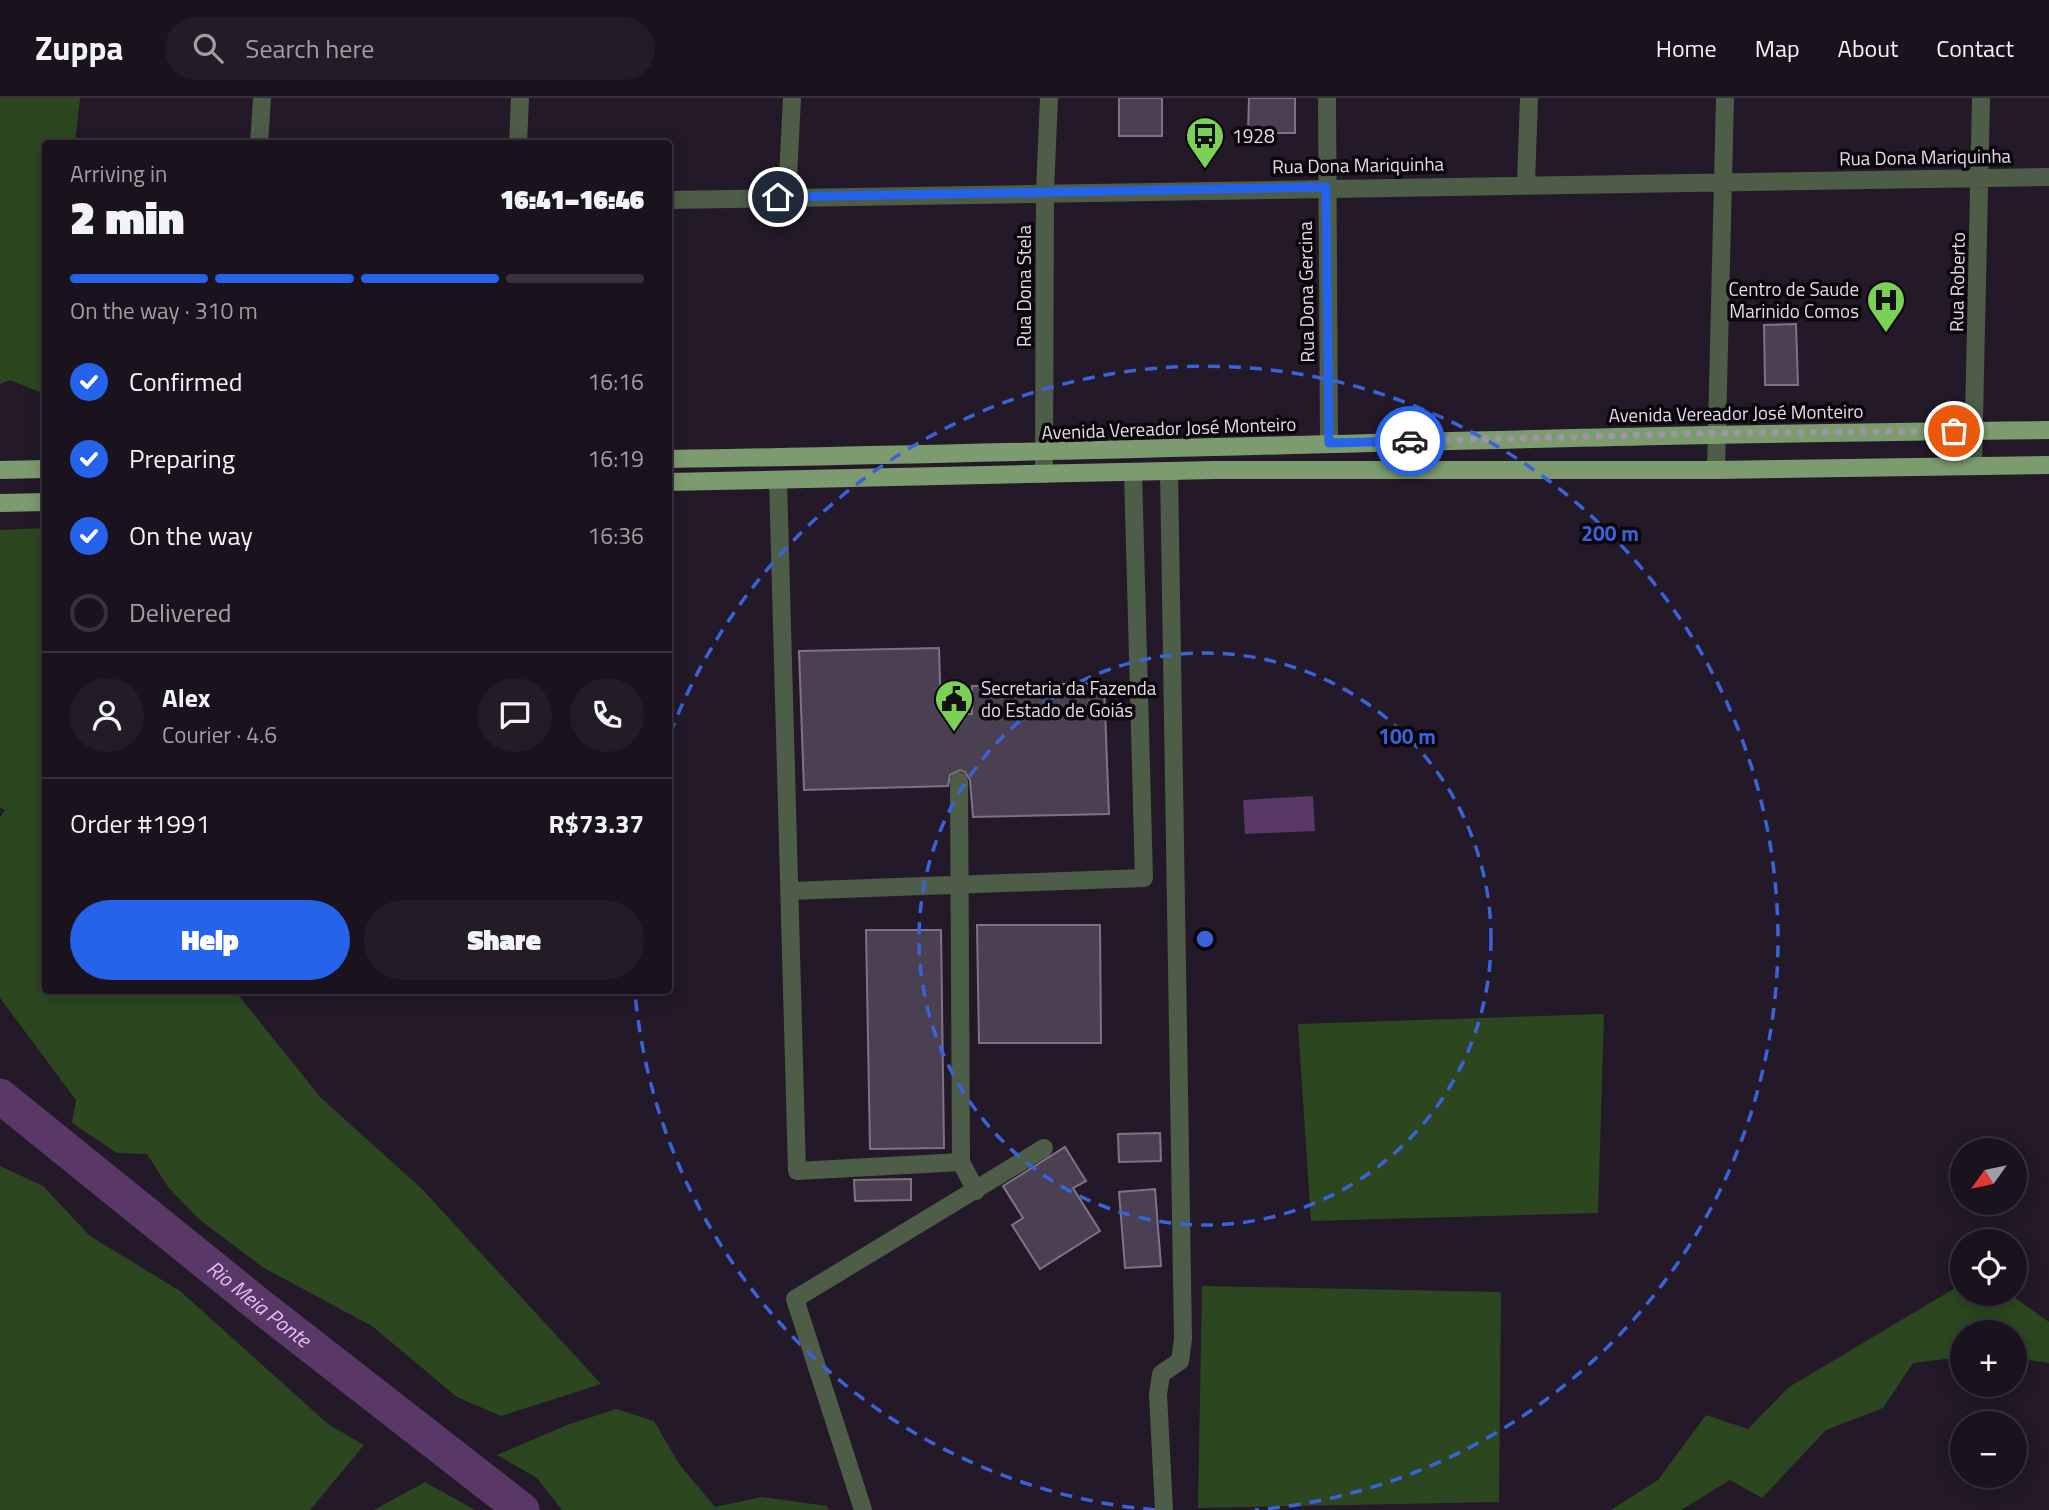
<!DOCTYPE html>
<html lang="en">
<head>
<meta charset="utf-8">
<style>
	body { margin:0; font-family:"Titillium Web",sans-serif; background:#231c27; color:#f1f3f6; height:100vh; display:flex; flex-direction:column; font-size:26px; white-space:nowrap }
	* { box-sizing:border-box; margin:0 }
	p { font-size:23px; color:#9f9ea4 }
	.icon { flex:none; width:38px; height:38px; fill:none; stroke:currentColor; stroke-width:2; stroke-linecap:round; stroke-linejoin:round }
	.map { position:relative; flex:1; overflow:hidden }
	.details { position:absolute; left:42px; top:42px; width:630px; height:854px; display:flex; flex-direction:column; background:#1a131e; border-radius:7px; box-shadow:0 4px 18px #0003,0 0 0 2px #38323c }
	.details>* { flex:none }
	.needle { width:46px; rotate:237deg }
	.buttons { position:absolute; left:1950px; top:1040px; display:grid; gap:14px }
	.buttons a { display:grid; place-items:center; width:77px; height:77px; border-radius:50%; background:#1a131e; box-shadow:0 4px 18px #0003,0 0 0 2px #38323c; font-size:35px }
	.pin { position:absolute; display:grid; place-items:center; width:60px; height:60px; color:#fff; margin:-30px; border:4px solid #fff; border-radius:50%; box-shadow:0 2px 7px #0007 }
	.courier { position:absolute; display:grid; place-items:center; width:70px; height:70px; margin:-35px; border:5px solid #2563eb; border-radius:50%; background:#fff; color:#222; box-shadow:0 2px 9px #0007 }
	.headline em { font-style:normal; font-weight:800 }
	.headline div { display:flex; flex-direction:column-reverse }
	.headline { display:flex; align-items:center; justify-content:space-between; height:119px; padding:0 28px }
	h1 { font-size:46px; font-weight:800; line-height:52px }
	.bar { display:grid; grid-template-columns:repeat(4,1fr); gap:10px 7px; align-content:center; height:84px; padding:0 28px }
	.bar i { height:9px; border-radius:5px; background:#38323c }
	.bar .active { background:#2563eb }
	.bar p { grid-column:span 4 }
	.line { display:flex; align-items:center; gap:18px; padding:0 28px; border-top:2px solid #38323c }
	.line div { flex:1 }
	.round { display:grid; place-items:center; flex:none; width:74px; height:74px; border-radius:37px; background:#231c27 }
	ol { padding:0 28px; list-style:none }
	li { display:flex; align-items:center; gap:21px; height:77px }
	li p { margin-inline-start:auto }
	li .icon { padding:7px; border-radius:50%; background:#2563eb; color:#fff; stroke-width:4 }
	li:last-child { color:#9f9ea4 }
	li i { width:38px; height:38px; border:4px solid #38323c; border-radius:50% }
	.cta { display:flex; gap:14px; margin-top:auto; padding:14px 28px }
	.cta a { flex:1; height:80px; border-radius:42px; background:#2563eb; color:#fff; font-size:28px; font-weight:800; line-height:80px; text-align:center }
	.cta a+a { background:#231c27; color:#f1f3f6 }
	header { display:flex; align-items:center; gap:42px; box-sizing:border-box; height:98px; padding:0 35px; background:#1a131e; border-bottom:2px solid #38323c }
	header strong { font-size:33px }
	nav { display:flex; gap:38px; margin-inline-start:auto; font-size:24px }
	.search { width:490px; height:63px; background:#231c27; display:flex; align-items:center; gap:18px; box-sizing:border-box; padding:0 24px; border-radius:38px; color:#9f9ea4; font-size:26px }
	.map>svg:first-child { display:block }
	.green { fill:#2c4720 }
	.water { fill:#593868 }
	.lines { fill:none; stroke-linecap:round; stroke-linejoin:round }
	.river { stroke:#593868; stroke-width:35 }
	.building { fill:#4b4051; stroke:#7f7285; stroke-width:2 }
	.minor { stroke:#4d5d47; stroke-width:18 }
	.major { stroke:#7c9c70; stroke-width:18 }
	.done { stroke:#9e96a2; stroke-width:7; stroke-dasharray:0 12.6 }
	.route { stroke:#2563eb; stroke-width:9 }
	.ring { fill:none; stroke:#3a63da; stroke-width:3.5; stroke-dasharray:12 9 }
	.labels { text-anchor:middle; stroke-width:7; stroke-linejoin:round; paint-order:stroke }
	.poi-label { font-size:19px; fill:#e1dae4; stroke:#0a060c; text-anchor:start }
	.street-label { font-size:19px; fill:#e1dae4; stroke:#0a060c }
	.water-label { font-size:21px; font-style:italic; fill:#e6bdfa; stroke:#0a060c }
	.centre { fill:#3a63da; stroke:#0a060c; stroke-width:3.5 }
	.ring-label { font-size:21px; text-anchor:middle; font-weight:bold; fill:#3a63da; stroke:#0a060c; stroke-width:7; stroke-linejoin:round; paint-order:stroke }
</style>
</head>
<body>
<header>
<strong>Zuppa</strong>
<div class="search"><svg class="icon" aria-label="search" viewBox="0 0 24 24"><circle cx="10" cy="10" r="6"/><path d="M15 15l6 6"/></svg>Search here</div>
<nav><a>Home</a><a>Map</a><a>About</a><a>Contact</a></nav>
</header>
<div class="map">
<svg width="2049" height="1412" viewBox="0 0 2049 1412">
	<rect width="100%" height="100%" fill="#231928"/>
	<path class="green" d="M0,0H80L75,45L46,46V289L40,294L10,282L0,286Z
		M45,430L46,892L235,893L321,1000L422,1091L601,1286L501,1318L457,1299L372,1228L264,1170L200,1122L168,1089L147,1056L117,1055L72,1025L76,1002L0,900V719L5,712L0,710V432Z
		M1604,916L1598,1115L1311,1123L1298,926Z
		M0,1068L43,1088L90,1138L180,1193L328,1326L364,1347L310,1412H0Z
		M1962,1186V1195H2008L2049,1224V1265L2014,1260V1234H1962V1259L1913,1265L1883,1310L1826,1332L1762,1400L1730,1382L1681,1412H1611L1658,1382L1706,1317L1748,1331L1789,1289Z
		M1202,1188L1501,1194L1499,1404L1198,1410Z
		M616,1311L654,1323L679,1366L715,1409L762,1399L827,1408L829,1412H562L537,1380L497,1357L567,1327Z
		M425,1384L475,1412H374Z"/>
	<path class="water" d="M1313,698L1315,733L1245,736L1243,702Z"/>
	<g class="lines">
		<path class="river" id="s1" d="M0,998L255,1204L522,1412"/>
	</g>
	<path class="building" d="M1119,0H1162V38H1119Z
		M1249,0H1295V35H1248Z
		M1796,226L1798,287H1765L1764,227Z
		M939,550L941,616H972V588L1104,585L1109,716L973,719L970,682L965,674L960,672L950,677L948,688L804,692L799,553Z
		M977,827H1100L1101,945H979Z
		M866,832H941L944,1050L870,1051Z
		M1160,1035L1161,1063L1119,1064L1118,1036Z
		M1065,1049L1086,1083L1073,1090L1100,1133L1040,1171L1012,1127L1023,1120L1003,1088Z
		M911,1081V1102L855,1103L854,1082Z
		M1155,1091L1161,1168L1125,1170L1119,1094Z"/>
	<g class="lines">
		<path class="minor" d="M1327,0L1329,345
			M259,46L262,0
			M518,46L520,0
			M1526,85L1529,0
			M787,99L792,0
			M668,102L2049,79
			M1973,368L1981,0
			M1716,372L1725,0
			M1044,376L1045,93L1049,0
			M778,382L797,1073L961,1064
			M959,683L961,1064L976,1093
			M789,793L1144,780L1133,374
			M863,1412L795,1201L1044,1050
			M1164,1412L1158,1297L1161,1276L1180,1263L1183,1241L1169,373"/>
		<path class="major" d="M668,361C1129,354 1589,336 2049,332
			M0,372L46,371
			M668,384L1215,372H1716L2049,367
			M0,405L46,404"/>
	</g>
	<g class="lines">
		<path class="done" d="M1410,343L1718,335L1954,333"/>
		<path class="route" d="M778,99L1326,89L1329,345L1410,343"/>
	</g>
	<g class="ring">
		<circle cx="1205" cy="841" r="286"/>
		<path d="M1155 1412A573 573 0 0 1 635 896M670 636A573 573 0 1 1 1255 1412"/>
	</g>
	<defs>
		<symbol id="bus-pin" viewBox="-11 -11 22 30"><path d="M0 17L-7.5 6A9.5 9.5 0 1 1 7.5 6Z" fill="#7bd156" stroke="#0a060c"/><path d="M-5-6H5V4H4V6H2V4H-2V6H-4V4H-5ZM-3.5-4V0h7V-4ZM-3.5 1.2v1.5H-2V1.2ZM2 1.2v1.5H3.5V1.2Z" fill="#111"/></symbol>
		<symbol id="hospital-pin" viewBox="-11 -11 22 30"><path d="M0 17L-7.5 6A9.5 9.5 0 1 1 7.5 6Z" fill="#7bd156" stroke="#0a060c"/><path d="M-5-5h3v3.5h4V-5h3V5h-3V1.5h-4V5h-3Z" fill="#111"/></symbol>
		<symbol id="civic-pin" viewBox="-11 -11 22 30"><path d="M0 17L-7.5 6A9.5 9.5 0 1 1 7.5 6Z" fill="#7bd156" stroke="#0a060c"/><path d="M-.6-6.5H3V-4.5H.6V-3L4-1V1h2V6H-6V1h2V-1L-.6-3ZM-1.2 2.5V6h2.4V2.5Z" fill="#111"/></symbol>
	</defs>
	<g fill-rule="evenodd">
		<use href="#bus-pin" x="1183" y="16" width="44" height="60"/>
		<use href="#hospital-pin" x="1864" y="180" width="44" height="60"/>
		<use href="#civic-pin" x="932" y="579" width="44" height="60"/>
	</g>
	<g class="labels">
		<g class="poi-label">
			<text x="1232" y="45">1928</text>
			<text x="1859" y="198" text-anchor="end">Centro de Saude<tspan x="1859" dy="22">Marinido Comos</tspan></text>
			<text x="981" y="597">Secretaria da Fazenda<tspan x="981" dy="22">do Estado de Goiás</tspan></text>
		</g>
		<g class="street-label">
			<text transform="translate(1925 59) rotate(-1)" y="7">Rua Dona Mariquinha</text>
			<text transform="translate(1358 67) rotate(-1)" y="7">Rua Dona Mariquinha</text>
			<text transform="translate(1957 184) rotate(-89)" y="7">Rua Roberto</text>
			<text transform="translate(1024 188) rotate(-90)" y="7">Rua Dona Stela</text>
			<text transform="translate(1306 194) rotate(-91)" y="7">Rua Dona Gercina</text>
			<text transform="translate(1736 315) rotate(-1)" y="7">Avenida Vereador José Monteiro</text>
			<text transform="translate(1169 330) rotate(-2)" y="7">Avenida Vereador José Monteiro</text>
		</g>
		<g class="water-label">
			<text dy="7" stroke="none"><textPath href="#s1" startOffset="332">Rio Meia Ponte</textPath></text>
		</g>
	</g>
	<circle cx="1205" cy="841" r="10" class="centre"/>
	<g class="ring-label">
		<text x="1610" y="443">200 m</text>
		<text x="1407" y="646">100 m</text>
	</g>
</svg>
<div class="buttons">
<a><svg class="needle" viewBox="-14 -14 28 28"><path d="M0-13l5 13h-10z" fill="#e53935"/><path d="M0 13l5-13h-10z" fill="#9f9ea4"/></svg></a>
<a><svg class="icon" aria-label="locate" viewBox="0 0 24 24"><circle cx="12" cy="12" r="6"/><path d="M12 2v4M12 18v4M2 12h4M18 12h4"/></svg></a>
<a>+</a>
<a>−</a>
</div>
<div class="pin" style="left:1954px;top:333px;background:#ea580c"><svg class="icon" aria-label="bag" viewBox="0 0 24 24"><path d="M5 8h14l-1 12H6zM9 8a3 3 0 0 1 6 0"/></svg></div>
<div class="pin" style="left:778px;top:99px;background:#1f2937"><svg class="icon" aria-label="home" viewBox="0 0 24 24"><path d="M3 11l9-7 9 7M6 9v11h12V9"/></svg></div>
<div class="courier" style="left:1410px;top:343px"><svg class="icon" aria-label="car" viewBox="0 0 24 24"><path d="M5 17H2v-5l4-1 3-4h7l3 4 3 1v5h-3M9 17h6M6 11h13"/><circle cx="7" cy="17" r="2"/><circle cx="17" cy="17" r="2"/></svg></div>
<section class="details">
<div class="headline"><div><h1>2 min</h1><p>Arriving in</p></div><em>16:41–16:46</em></div>
<div class="bar"><i class="active"></i><i class="active"></i><i class="active"></i><i></i><p>On the way · 310 m</p></div>
<ol>
<li><svg class="icon" aria-label="check" viewBox="0 0 24 24"><path d="M5 12l5 5 9-10"/></svg>Confirmed<p>16:16</p></li>
<li><svg class="icon" aria-label="check" viewBox="0 0 24 24"><path d="M5 12l5 5 9-10"/></svg>Preparing<p>16:19</p></li>
<li><svg class="icon" aria-label="check" viewBox="0 0 24 24"><path d="M5 12l5 5 9-10"/></svg>On the way<p>16:36</p></li>
<li><i></i>Delivered</li>
</ol>
<div class="line" style="height:126px"><a class="round"><svg class="icon" aria-label="person" viewBox="0 0 24 24"><circle cx="12" cy="8" r="4"/><path d="M4 21q1-7 8-7t8 7"/></svg></a><div><b>Alex</b><p>Courier · 4.6</p></div><a class="round"><svg class="icon" aria-label="chat" viewBox="0 0 24 24"><path d="M4 5h16v11H9l-5 4z"/></svg></a><a class="round"><svg class="icon" aria-label="phone" viewBox="0 0 24 24"><path d="M5 4h4l2 5-3 2q2 4 5 5l2-3 5 2v4C11 20 4 13 5 4z"/></svg></a></div>
<div class="line" style="height:91px"><div>Order #1991</div><b>R$73.37</b></div>
<div class="cta"><a>Help</a><a>Share</a></div>
</section>
</div>
</body>
</html>
